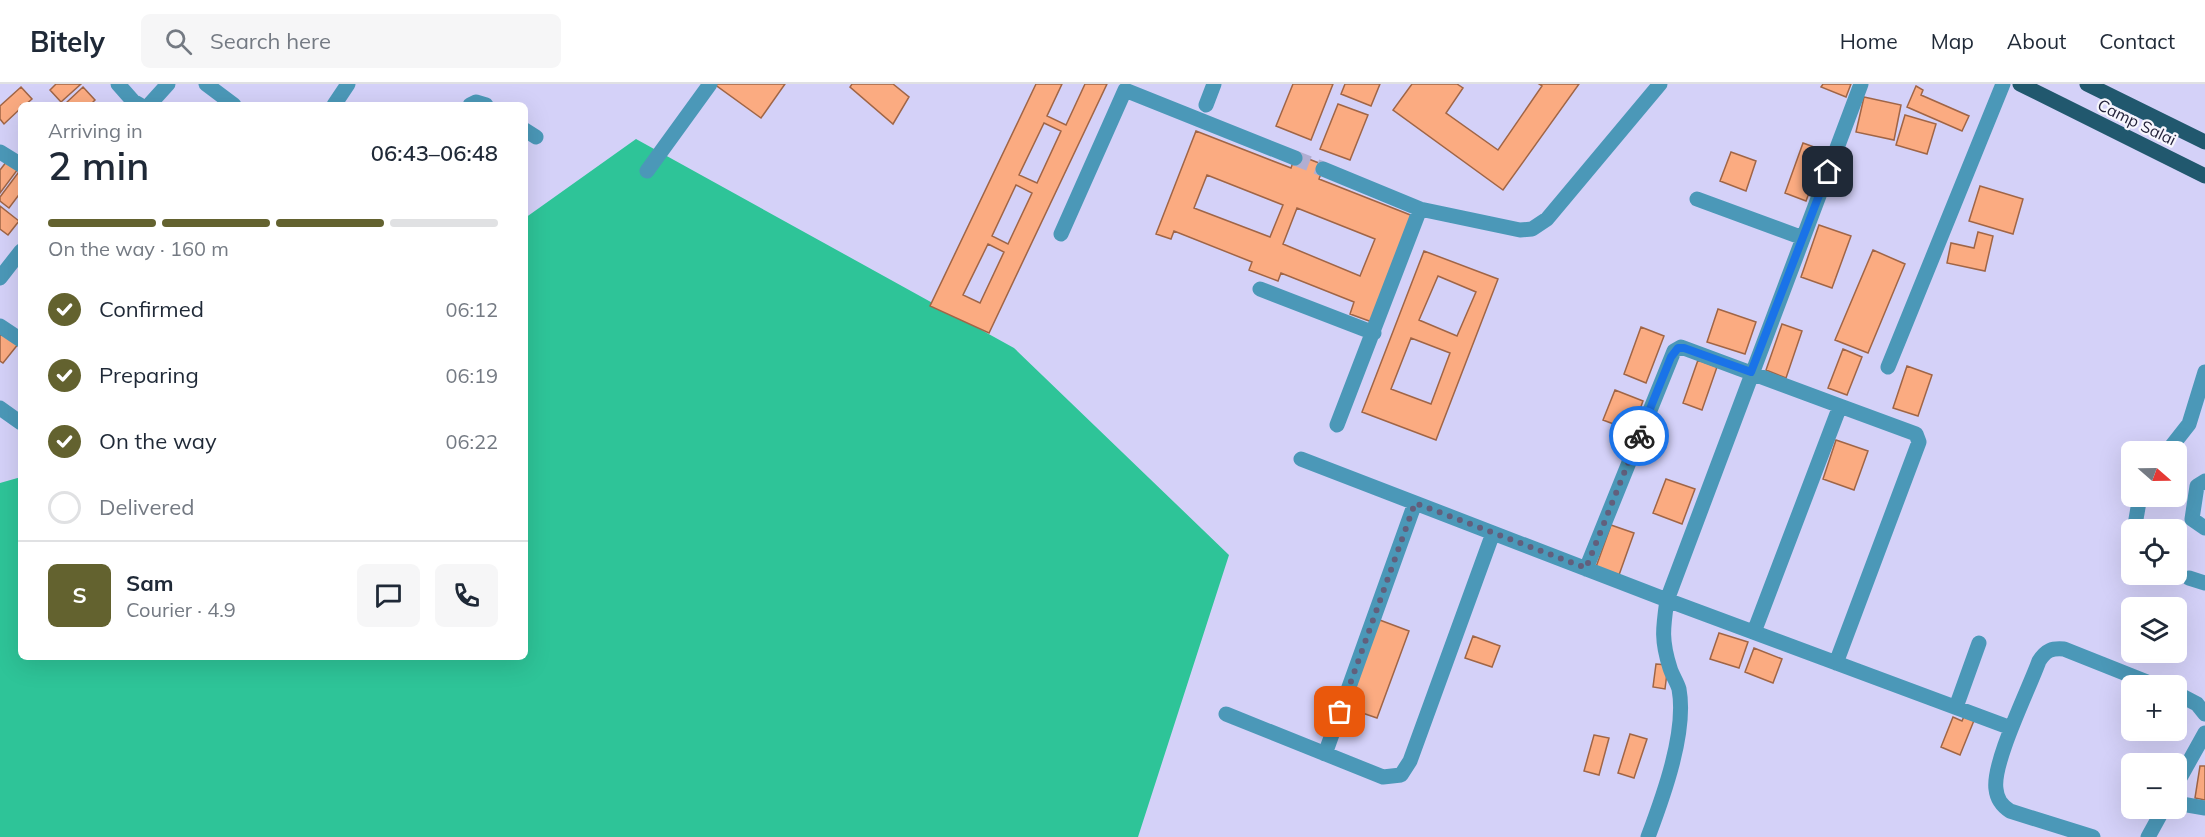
<!DOCTYPE html>
<html lang="en">
<head>
<meta charset="utf-8">
<style>
	body { margin:0; font-family:Mulish,sans-serif; background:#f6f6f7; color:#1f2937; height:100vh; display:flex; flex-direction:column; font-size:22px; white-space:nowrap }
	* { box-sizing:border-box; margin:0 }
	p { font-size:20px; color:#747a83 }
	.icon { flex:none; width:33px; height:33px; fill:none; stroke:currentColor; stroke-width:2; stroke-linecap:round; stroke-linejoin:round }
	.map { position:relative; flex:1; overflow:hidden }
	.panel { position:absolute; left:18px; top:18px; width:510px; height:558px; display:flex; flex-direction:column; background:#fff; border-radius:9px; box-shadow:0 6px 24px #0002 }
	.panel>* { flex:none }
	.needle { width:39px; rotate:110deg }
	.controls { position:absolute; left:2121px; top:357px; display:grid; gap:12px }
	.controls a { display:grid; place-items:center; width:66px; height:66px; border-radius:9px; background:#fff; box-shadow:0 6px 24px #0002; font-size:30px }
	.pin { position:absolute; display:grid; place-items:center; width:51px; height:51px; color:#fff; margin:-26px; border-radius:12px; box-shadow:0 3px 9px #0006 }
	.courier { position:absolute; display:grid; place-items:center; width:60px; height:60px; margin:-30px; border:4px solid #1a73e8; border-radius:50%; background:#fff; color:#222; box-shadow:0 2px 8px #0007 }
	.head em { font-style:normal; font-weight:600 }
	.head div { display:flex; flex-direction:column-reverse }
	.head { display:flex; align-items:center; justify-content:space-between; height:102px; padding:0 30px }
	h1 { font-size:39px; font-weight:600; line-height:45px }
	.bar { display:grid; grid-template-columns:repeat(4,1fr); gap:9px 6px; align-content:center; height:72px; padding:0 30px }
	.bar i { height:8px; border-radius:4px; background:#e0e1e3 }
	.bar .current { background:#63622f }
	.bar p { grid-column:span 4 }
	.line { display:flex; align-items:center; gap:15px; padding:0 30px; border-top:2px solid #e0e1e3 }
	.line div { flex:1 }
	.round { display:grid; place-items:center; flex:none; width:63px; height:63px; border-radius:9px; background:#f6f6f7 }
	ol { padding:0 30px; list-style:none }
	li { display:flex; align-items:center; gap:18px; height:66px }
	li p { margin-inline-start:auto }
	li .icon { padding:6px; border-radius:50%; background:#63622f; color:#fff; stroke-width:4 }
	li:last-child { color:#747a83 }
	li i { width:33px; height:33px; border:3px solid #e0e1e3; border-radius:50% }
	header { display:flex; align-items:center; gap:36px; box-sizing:border-box; height:84px; padding:0 30px; background:#fff; border-bottom:2px solid #e0e1e3 }
	header strong { font-size:28px }
	nav { display:flex; gap:33px; margin-inline-start:auto; font-size:21px }
	.search { width:420px; height:54px; background:#f6f6f7; display:flex; align-items:center; gap:15px; box-sizing:border-box; padding:0 21px; border-radius:9px; color:#747a83; font-size:22px }
	.map>svg:first-child { display:block }
	.water { fill:#2ec498 }
	.building { fill:#fbab81; stroke:#a06546; stroke-width:1.5; fill-rule:evenodd }
	.lines { fill:none; stroke-linecap:round; stroke-linejoin:round }
	.minor-tunnel { stroke:#b1aed2; stroke-width:15; stroke-dasharray:15 8; stroke-linecap:butt }
	.minor { stroke:#4b98b8; stroke-width:15 }
	.major { stroke:#21586e; stroke-width:15 }
	.done { stroke:#625f7c; stroke-width:6; stroke-dasharray:0 10.8 }
	.route { stroke:#1a73e8; stroke-width:8 }
	.labels { text-anchor:middle; stroke-width:4.5; stroke-linejoin:round; paint-order:stroke }
	.street-label { font-size:16px; fill:#24223a; stroke:#f7f6fd }
</style>
</head>
<body>
<header>
<strong>Bitely</strong>
<div class="search"><svg class="icon" aria-label="search" viewBox="0 0 24 24"><circle cx="10" cy="10" r="6"/><path d="M15 15l6 6"/></svg>Search here</div>
<nav><a>Home</a><a>Map</a><a>About</a><a>Contact</a></nav>
</header>
<div class="map">
<svg width="2205" height="753" viewBox="0 0 2205 753">
	<rect width="100%" height="100%" fill="#d4d1f8"/>
	<path class="water" d="M636,55L1014,264L1229,471L1138,753H0V399L21,393V573H525V134Z"/>
	<path class="building" d="M56,0H81L61,18L50,6Z
		M714,0H785L761,34Z
		M852,0H893L909,13L893,40L850,3Z
		M1036,0H1062L1047,32L1066,41L1085,0H1107L989,249L930,222ZM1044,39L1061,47L1037,99L1019,91ZM1016,101L1032,109L1008,160L992,152ZM988,160L1004,168L980,219L963,211Z
		M1293,0H1333L1311,56L1276,42Z
		M1345,0H1380L1371,22L1341,10Z
		M1412,0H1457L1463,4L1446,29L1498,66L1542,2L1539,0H1579L1503,106L1393,26Z
		M1823,0H1851L1846,13L1821,3Z
		M1916,2L1923,6L1921,11L1969,32L1962,47L1907,23Z
		M21,3L32,15L25,21H21V24L4,40L0,35V22Z
		M83,3L95,16L90,21H69L67,18Z
		M1864,13L1901,21L1894,56L1856,48Z
		M1338,20L1368,31L1350,76L1320,65Z
		M1905,31L1936,40L1927,70L1896,61Z
		M1196,47L1291,84L1296,70L1324,81L1319,95L1413,132L1372,238L1350,230L1354,218L1281,189L1278,197L1249,186L1252,178L1174,147L1171,155L1156,150ZM1207,91L1283,121L1270,153L1194,124ZM1297,124L1375,155L1360,192L1283,160Z
		M1803,59L1825,67L1806,117L1785,109Z
		M1731,68L1756,77L1746,107L1720,97Z
		M7,77L18,85L0,109V86Z
		M21,85V108L9,124L0,117V113Z
		M1980,102L2023,115L2013,150L1969,137Z
		M0,122L19,137L8,151L0,145Z
		M1819,141L1851,152L1832,204L1801,193Z
		M1978,148L1993,152L1985,187L1947,179L1951,159L1974,164Z
		M1873,166L1905,180L1868,269L1835,256Z
		M1424,167L1498,195L1436,356L1362,328ZM1438,192L1476,208L1457,252L1419,236ZM1411,254L1450,269L1431,320L1391,305Z
		M1718,225L1756,238L1745,270L1707,258Z
		M1782,240L1802,247L1786,294L1766,286Z
		M1641,243L1664,252L1646,299L1624,290Z
		M0,250L19,259L3,279L0,277Z
		M1843,265L1862,273L1847,311L1828,304Z
		M1698,276L1717,283L1702,326L1683,319Z
		M1907,282L1932,291L1918,332L1893,324Z
		M1615,306L1643,317L1632,347L1603,336Z
		M1836,356L1868,367L1854,406L1823,395Z
		M1666,395L1695,405L1682,440L1653,429Z
		M1611,441L1634,449L1619,491L1596,483Z
		M1377,535L1409,547L1377,634L1345,623Z
		M1719,549L1748,558L1739,584L1710,575Z
		M1473,552L1500,562L1492,583L1465,574Z
		M1754,564L1782,575L1773,599L1745,588Z
		M1656,580L1668,581L1665,605L1653,603Z
		M1965,630L1975,634L1960,671L1941,663L1953,633L1962,637Z
		M1630,650L1647,655L1634,694L1618,689Z
		M1594,651L1609,654L1599,691L1584,687Z
		M2200,682H2205V716L2195,714Z"/>
	<g class="lines">
		<path class="minor-tunnel" d="M1295,74L1323,85"/>
		<path class="minor" d="M118,0L133,17L140,21
			M206,0L234,21
			M149,21L168,0
			M334,21L348,0
			M470,21L476,18L486,21
			M1206,21L1214,0
			M525,46L536,53
			M0,68L21,81
			M1323,85L1420,125L1520,146L1532,145L1547,135L1660,0
			M647,87L710,0
			M1697,115L1803,154
			M1061,150L1125,6L1295,74
			M0,194L21,167
			M1260,205L1374,249
			M0,242L21,256
			M1888,283L2003,0
			M0,324L21,339
			M1337,341L1420,125
			M2167,368L2189,340L2205,288
			M1301,375L1667,516L2011,644
			M2205,397L2197,402L2192,435L2205,444
			M2135,441L2140,412
			M1586,485L1674,267L1681,263L1840,322L1754,548
			M2189,494L2205,499
			M1836,579L1919,358L1916,350L1840,322
			M2176,609L2197,620L2205,630
			M1956,623L1979,559
			M1226,630L1383,693L1401,691L1410,677L1493,449
			M1325,670L1415,419
			M2176,701L2205,649
			M2176,719L2205,724
			M1648,753C1663,713 1687,648 1679,605C1677,598 1672,591 1670,584C1661,556 1663,544 1667,516L1861,0
			M2093,753L2010,727C2001,721 1997,715 1996,705C1992,679 2029,605 2039,577C2046,566 2052,564 2064,565L2157,602
			M2148,753L2164,724"/>
		<path class="major" d="M2020,0L2205,92
			M2087,0L2205,58"/>
	</g>
	<g class="lines">
		<path class="done" d="M1340,628L1415,419L1586,484L1639,352"/>
		<path class="route" d="M1639,352L1671,273L1678,264H1684L1751,288L1828,88"/>
	</g>
	<g class="labels">
		<g class="street-label">
			<text transform="translate(2137 38) rotate(26)" y="6">Camp Salai</text>
		</g>
	</g>
</svg>
<div class="controls">
<a><svg class="needle" viewBox="-14 -14 28 28"><path d="M0-13l5 13h-10z" fill="#e53935"/><path d="M0 13l5-13h-10z" fill="#747a83"/></svg></a>
<a><svg class="icon" aria-label="locate" viewBox="0 0 24 24"><circle cx="12" cy="12" r="6"/><path d="M12 2v4M12 18v4M2 12h4M18 12h4"/></svg></a>
<a><svg class="icon" aria-label="layers" viewBox="0 0 24 24"><path d="M12 4l9 5-9 5-9-5zM3 14l9 5 9-5"/></svg></a>
<a>+</a>
<a>−</a>
</div>
<div class="pin" style="left:1340px;top:628px;background:#ea580c"><svg class="icon" aria-label="bag" viewBox="0 0 24 24"><path d="M5 8h14l-1 12H6zM9 8a3 3 0 0 1 6 0"/></svg></div>
<div class="pin" style="left:1828px;top:88px;background:#1f2937"><svg class="icon" aria-label="home" viewBox="0 0 24 24"><path d="M3 11l9-7 9 7M6 9v11h12V9"/></svg></div>
<div class="courier" style="left:1639px;top:352px"><svg class="icon" aria-label="bike" viewBox="0 0 24 24"><circle cx="6" cy="16" r="4"/><circle cx="18" cy="16" r="4"/><path d="M6 16l4-8h5l3 8M10 8l3 8H6M13 5h3"/></svg></div>
<section class="panel">
<div class="head"><div><h1>2 min</h1><p>Arriving in</p></div><em>06:43–06:48</em></div>
<div class="bar"><i class="current"></i><i class="current"></i><i class="current"></i><i></i><p>On the way · 160 m</p></div>
<ol>
<li><svg class="icon" aria-label="check" viewBox="0 0 24 24"><path d="M5 12l5 5 9-10"/></svg>Confirmed<p>06:12</p></li>
<li><svg class="icon" aria-label="check" viewBox="0 0 24 24"><path d="M5 12l5 5 9-10"/></svg>Preparing<p>06:19</p></li>
<li><svg class="icon" aria-label="check" viewBox="0 0 24 24"><path d="M5 12l5 5 9-10"/></svg>On the way<p>06:22</p></li>
<li><i></i>Delivered</li>
</ol>
<div class="line" style="height:108px"><b class="round" style="background:#63622f;color:#fff">S</b><div><b>Sam</b><p>Courier · 4.9</p></div><a class="round"><svg class="icon" aria-label="chat" viewBox="0 0 24 24"><path d="M4 5h16v11H9l-5 4z"/></svg></a><a class="round"><svg class="icon" aria-label="phone" viewBox="0 0 24 24"><path d="M5 4h4l2 5-3 2q2 4 5 5l2-3 5 2v4C11 20 4 13 5 4z"/></svg></a></div>
</section>
</div>
</body>
</html>
